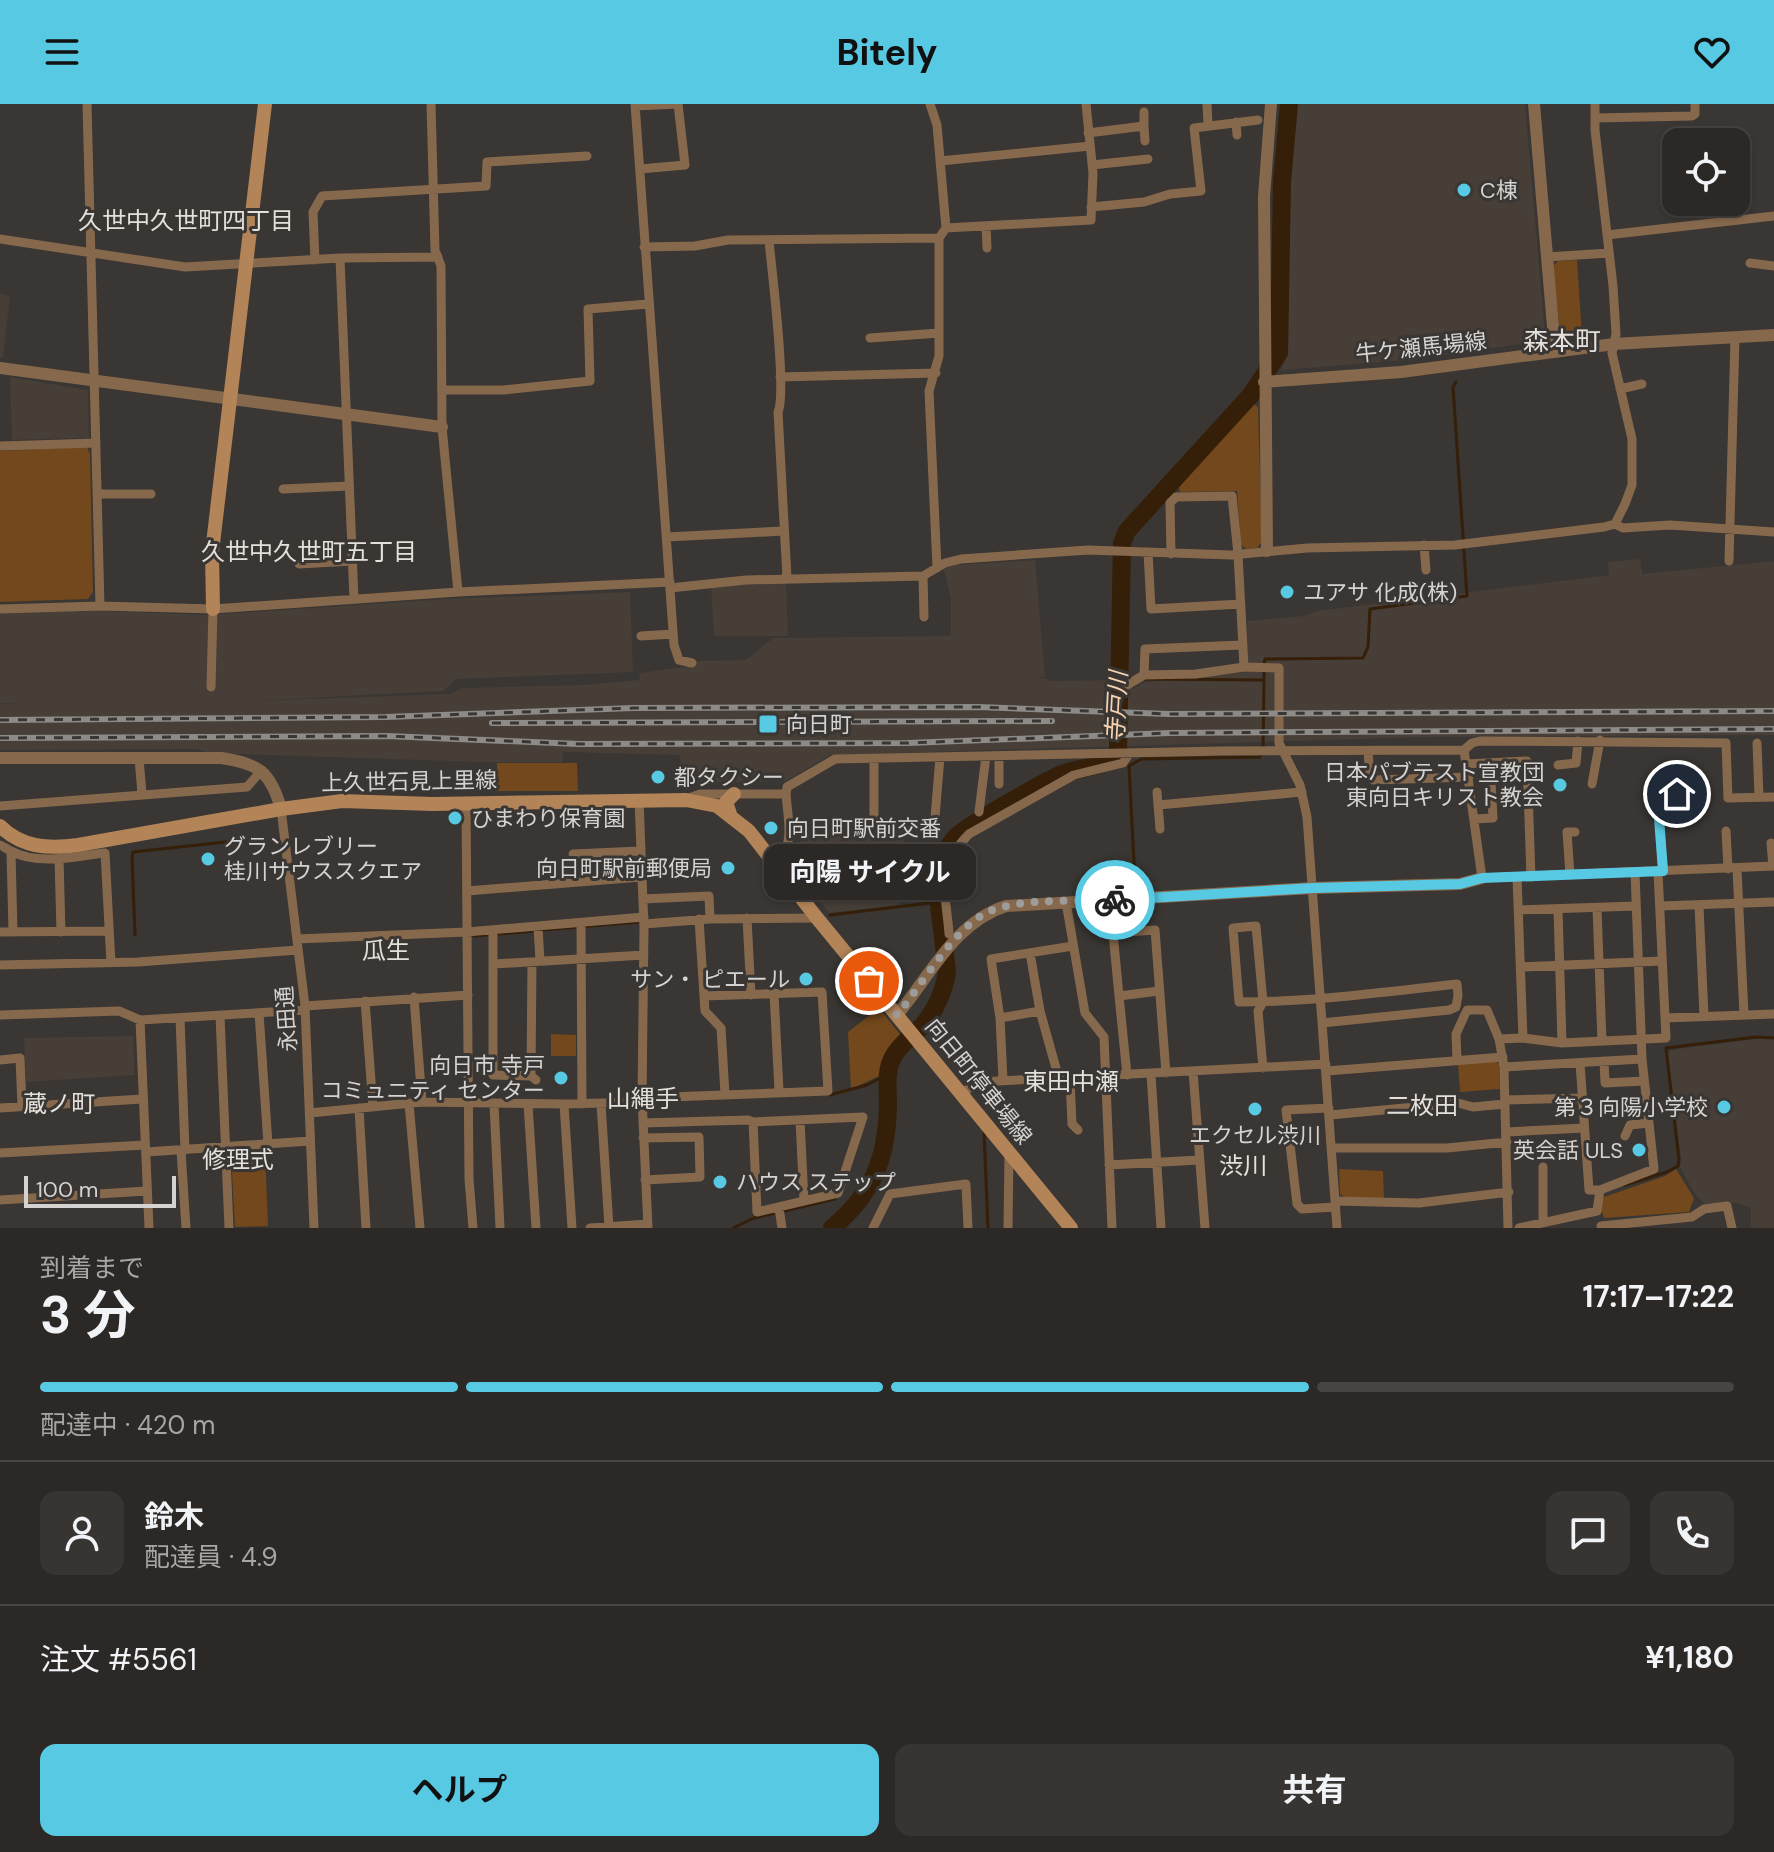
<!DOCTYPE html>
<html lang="ja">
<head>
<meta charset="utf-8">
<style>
	body { margin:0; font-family:"DM Sans","Noto Sans JP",sans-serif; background:#373432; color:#f1f3f6; height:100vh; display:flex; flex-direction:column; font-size:30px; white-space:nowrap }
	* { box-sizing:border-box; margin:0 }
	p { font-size:26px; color:#a6a6a7 }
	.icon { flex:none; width:44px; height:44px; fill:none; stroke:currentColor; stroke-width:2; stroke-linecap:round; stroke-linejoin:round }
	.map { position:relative; height:1124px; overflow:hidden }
	.details { display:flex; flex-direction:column; background:#2b2826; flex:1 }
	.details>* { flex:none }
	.buttons { position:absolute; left:1662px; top:24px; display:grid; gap:16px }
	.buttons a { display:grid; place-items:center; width:88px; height:88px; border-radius:16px; background:#2b2826; box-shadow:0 2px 6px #0004,0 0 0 2px #474443; font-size:40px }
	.scale { position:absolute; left:24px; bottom:20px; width:152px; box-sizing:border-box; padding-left:8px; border:4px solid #d5d3d1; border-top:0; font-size:22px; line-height:28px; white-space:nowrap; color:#d5d3d1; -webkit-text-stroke:6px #393633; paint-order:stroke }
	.pin { position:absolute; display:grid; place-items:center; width:68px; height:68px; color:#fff; margin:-34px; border:4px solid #fff; border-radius:50%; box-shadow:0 2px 8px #0007 }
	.courier { position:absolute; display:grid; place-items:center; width:80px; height:80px; margin:-40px; border:6px solid #57c9e2; border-radius:50%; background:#fff; color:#222; box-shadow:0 2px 10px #0007 }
	.bubble { position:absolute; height:56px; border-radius:16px; background:#2b2826; box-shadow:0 2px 6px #0004,0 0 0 2px #474443; font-size:26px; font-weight:700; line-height:56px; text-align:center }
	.overview em { font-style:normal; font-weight:700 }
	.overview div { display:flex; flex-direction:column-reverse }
	.overview { display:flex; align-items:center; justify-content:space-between; height:136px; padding:0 40px }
	h1 { font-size:52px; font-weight:700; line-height:60px }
	.bar { display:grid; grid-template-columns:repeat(4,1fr); gap:12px 8px; align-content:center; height:96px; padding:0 40px }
	.bar i { height:10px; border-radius:6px; background:#474443 }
	.bar .selected { background:#57c9e2 }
	.bar p { grid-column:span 4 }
	.line { display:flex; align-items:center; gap:20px; padding:0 40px; border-top:2px solid #474443 }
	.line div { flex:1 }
	.round { display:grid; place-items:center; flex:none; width:84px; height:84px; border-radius:16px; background:#373432 }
	.cta { display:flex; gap:16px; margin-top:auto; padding:16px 40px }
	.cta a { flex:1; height:92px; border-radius:16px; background:#57c9e2; color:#111; font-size:32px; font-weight:700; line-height:92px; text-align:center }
	.cta a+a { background:#373432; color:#f1f3f6 }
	header { display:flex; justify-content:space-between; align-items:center; height:104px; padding:0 40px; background:#57c9e2; color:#111; font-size:36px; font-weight:700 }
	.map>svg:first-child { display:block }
	.built { fill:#463e37 }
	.green { fill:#72481c }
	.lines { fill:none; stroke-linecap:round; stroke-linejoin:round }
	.stream { stroke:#351f08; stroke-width:3 }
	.river { stroke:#351f08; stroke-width:18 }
	.minor { stroke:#86694d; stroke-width:9 }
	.tertiary { stroke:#86694d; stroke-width:12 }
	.secondary { stroke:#b28458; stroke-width:14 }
	.rail-casing { stroke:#8d8b88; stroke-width:6 }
	.rail { stroke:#393633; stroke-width:3; stroke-dasharray:9; stroke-linecap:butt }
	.done { stroke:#9e9c9a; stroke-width:8; stroke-dasharray:0 14.4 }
	.route { stroke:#57c9e2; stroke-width:10 }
	.poi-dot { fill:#57c9e2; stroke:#393633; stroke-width:3 }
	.labels { text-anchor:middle; stroke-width:6; stroke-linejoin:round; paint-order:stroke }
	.poi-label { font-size:22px; fill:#d5d3d1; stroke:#393633; text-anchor:start }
	.street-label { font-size:22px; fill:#d5d3d1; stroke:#393633 }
	.neighbourhood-label { font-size:24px; fill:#e4e0dc; stroke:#393633 }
	.water-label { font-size:24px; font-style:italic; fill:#f6d2b0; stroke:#393633 }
	.quarter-label { font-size:26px; fill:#e4e0dc; stroke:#393633 }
</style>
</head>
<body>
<header><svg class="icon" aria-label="menu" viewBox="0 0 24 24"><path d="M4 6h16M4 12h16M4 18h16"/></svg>Bitely<svg class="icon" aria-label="heart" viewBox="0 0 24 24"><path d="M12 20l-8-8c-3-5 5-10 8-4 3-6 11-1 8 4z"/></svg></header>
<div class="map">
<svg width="1774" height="1124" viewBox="0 0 1774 1124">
	<rect width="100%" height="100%" fill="#393633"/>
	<path class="built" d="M1297,0H1525L1545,231L1540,237L1419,255L1281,266L1288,248L1289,104Z
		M0,190L10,192L3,254L0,253Z
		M10,273L88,286L89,334L12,336Z
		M1640,455L1642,470L1774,457V631L1426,633L830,651L786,677L749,678H681L680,651L563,648L562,658H479L209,649L197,645L0,646V600H22L0,599V508L80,506L204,511L447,495L630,488L633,568L456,575L443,587L250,597L450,590L462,584L583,581L639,576L640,569L691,562L692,557L746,556L773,534L951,532V495L944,465L954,461L1035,456L1045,573L1036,572L1051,577L1113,576L1114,584H1135L1145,578L1248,568L1247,517L1303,512L1317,507L1609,471L1608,458Z
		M786,478L788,532H714L711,482Z
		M903,720L906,765L898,801L829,809L804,775L803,763L819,760L818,751L812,752L811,743L802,744L800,735L860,731L864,734L862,724Z
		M133,932L135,971L26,978L24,934Z
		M1756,935H1774V1124H1751V1104L1738,1099L1706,1101L1696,1092L1680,1063L1681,1054L1668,952L1670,947L1678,945Z"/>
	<path class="green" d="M1577,156L1582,232L1565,234L1560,229L1553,162L1558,157Z
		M1251,298L1258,303L1262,438L1257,444L1246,445L1241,440L1237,387L1180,388L1178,381Z
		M87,343L90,350L93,488L88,495L0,498V347Z
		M497,659H577L578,687H497Z
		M879,904L902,933L892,945L879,972L851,985L848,928Z
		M551,930L576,931V952H551Z
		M1495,957L1499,960L1500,985L1460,988L1458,960Z
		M265,1045L268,1122L235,1123L231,1052L234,1047Z
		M1339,1065L1383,1067L1384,1096L1344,1093L1340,1090Z
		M1676,1065L1694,1094L1689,1108L1604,1114L1599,1099L1601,1094L1665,1072Z"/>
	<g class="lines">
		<path class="stream" d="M1264,560L1265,555L1363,554L1368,543L1370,505L1467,492L1453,283L1456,278
			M1120,572L1133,574
			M1144,575L1264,576V568
			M1263,644L1264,576
			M1143,790L1134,759L1129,662L1141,655L1260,653L1261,651
			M830,811L939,798
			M542,826L639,818
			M135,831L132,754L133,748L253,735
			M474,832L535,827
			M830,991L867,981L888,970
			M984,1028L988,1124
			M1625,1081L1667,1068L1678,1062L1679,1056L1666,944L1756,933L1774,934
			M733,1124L754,1114L835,1095"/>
		<path class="river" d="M832,1124C873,1090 887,1054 888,1001C888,986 885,967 893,953C900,940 912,932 922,922C935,908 945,885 947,867L936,775C939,761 945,746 954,735C967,721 1042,679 1062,670C1079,663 1108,664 1118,647L1122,439L1127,427L1250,292L1279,249L1282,78L1289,0"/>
		<path class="minor" d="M87,0L100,502
			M431,0L435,146L441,162L442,323L458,488
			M635,0L674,541L679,556L692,559
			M930,0L937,21L946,124L939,134V252L929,287L937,464
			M1207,0L1208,21
			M1595,0V26L1613,182L1616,230L1612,249L1632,335V381L1625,400L1615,420
			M635,2L678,0L685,61L640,65
			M1595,14L1692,12L1695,10V0
			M1236,18L1237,31
			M1144,22L1145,37
			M1088,29L1144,22V8
			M940,57L1090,42
			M1092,61L1148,55
			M1091,103L1144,98L1170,90L1201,87L1194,24L1258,16
			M986,122L987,144
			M946,124L1091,116L1093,69L1086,0
			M1607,131L1774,112
			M0,135L185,163L340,154L438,153
			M769,137C772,167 787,288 778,308L787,474
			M644,143L695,142L728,136L939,134
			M1547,153L1609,149
			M340,154L354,495
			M315,156L313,108L322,92L486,82L487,58L587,52
			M1750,159L1774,162
			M870,234L939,229
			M780,273L936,269
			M1620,285L1642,280
			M442,286H504L590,277L588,205L648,200
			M0,342L96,339
			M283,385L349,382
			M97,390H151
			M667,433L784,427
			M1424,441L1426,466
			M1148,448L1151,505L1241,500
			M1171,450L1170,399L1176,393L1232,392L1238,450L1244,563L1279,564V639L1300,681L1307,713L1337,1124
			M1729,457L1735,233
			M299,460L352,457
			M923,472L924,513
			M670,484L746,476L923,472L945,459L961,455L1088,446L1231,451L1307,444L1455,441L1604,423L1615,420L1623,424L1670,421L1774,428
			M0,505L100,502L213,505L458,488L670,478
			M641,532L673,530
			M1144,571L1145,545L1243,541
			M1113,581H1127L1144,571L1196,570L1244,563
			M211,583L213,505
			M1757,639L1759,693
			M1464,646L1482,774L1774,762
			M1368,647L1370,672L1373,676L1469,673
			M139,654L142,690
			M1467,660L1527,657L1531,773
			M1558,661L1576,659L1578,637
			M999,680V652
			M1592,680L1600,636
			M1157,688L1160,725
			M786,690L787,683L835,655L1221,647L1464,646L1472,639L1480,637L1726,639L1728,694L1774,693
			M689,694L700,690H786C788,717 795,739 777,761
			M639,696L644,824L642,994L648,1124
			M466,699L469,1075L473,1124
			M1158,701L1302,688
			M0,702L247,683L262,666
			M281,705L305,902L314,1124
			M979,708L986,652
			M935,713L940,653
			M1474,715L1493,714L1490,659
			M874,721V655
			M1726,727L1728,765
			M1771,739L1773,762
			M0,741C4,743 7,745 11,747C38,762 77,752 105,749L111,859
			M11,748L13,828
			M573,750L640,747
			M59,754L61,828
			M641,762L691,759
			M1737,765L1744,911
			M1663,767L1659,714L1661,703L1677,690
			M1570,771L1567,728H1575
			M467,787L641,773
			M643,795L709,792L710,815
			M1066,798L1085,909L1104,933L1112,1124
			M1660,802L1774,798
			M1699,802L1704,912
			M1597,804L1602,937
			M1558,805L1562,939
			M1519,806L1636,802
			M747,814L751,891
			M699,815L704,892
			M581,819L582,1000
			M644,820L710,815L817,814
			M538,823L540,857
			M493,826V971L531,972
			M0,828L108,827
			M949,830C946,786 934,766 969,730L1074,671L1123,659L1129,650
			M297,835L467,828L644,813
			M1030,849L1040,907L1059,975
			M532,858L531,972L536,976
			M494,860L644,851
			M0,861L138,858L298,846
			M1521,863L1662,857
			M774,889L779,987
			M1119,892L1113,829L1155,826L1166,969
			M414,893L422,998
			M365,897L373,1003
			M305,902L468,891
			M259,909L268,1040
			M0,911L119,907L140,916L305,906
			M220,912L229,1124
			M180,914L185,1046
			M1000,914L1040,907
			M1665,914L1774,910
			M140,916L149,1124
			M1523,934L1562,939L1666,934L1658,768
			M1499,935L1523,934L1517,773
			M0,956L20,954L22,1002
			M1457,956L1456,930L1467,906H1487L1499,935L1504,963L1642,955
			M1604,957L1605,979L1644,977
			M1580,959L1589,1086H1600L1654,1065L1642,955L1635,768
			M1504,963L1508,1124
			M1263,964L1258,907L1263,898L1256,822L1233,824L1239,898C1312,898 1384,888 1457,880L1458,891L1456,903L1449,906L1322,919
			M1193,967L1205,1124
			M1327,967L1503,953
			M1151,970L1161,1124
			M1127,971L1119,892L1159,887
			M1070,975L1072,1020L1078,1026
			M1003,976L1000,914L991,855L1073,842
			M961,990L978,978L1326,960
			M642,994L828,987L822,888L704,892L705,907L721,924L725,990
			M1505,996L1582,994
			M409,999L420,1124
			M494,1000L500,1124
			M528,1000L536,1124
			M564,1000L572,1124
			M601,1000L609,1123
			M0,1004L142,995
			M359,1004L366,1124
			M1329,1004L1286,1006L1297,1100L1302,1105L1335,1103
			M310,1009L422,998L564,1000L642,998
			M1330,1011L1458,999L1473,1003L1505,1000
			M800,1016L804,1097
			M643,1019L748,1016L753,1018L863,1013L838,1089L757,1108L753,1018
			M1507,1028L1584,1024
			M1625,1032L1630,1021L1649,1019
			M643,1034L699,1033L700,1073L645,1076
			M1331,1044H1447L1507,1038
			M181,1047L186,1124
			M146,1048L310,1037
			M0,1049L145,1041
			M1109,1061L1199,1056
			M1543,1063V1119
			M0,1096L147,1087
			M1335,1097L1419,1099L1509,1088
			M779,1104L782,1124
			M1601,1122L1692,1113L1704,1105L1727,1102L1732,1124
			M590,1124L648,1120
			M873,1124L890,1090L966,1080L968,1124
			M1008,1124L1009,1049
			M1519,1124L1597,1107L1600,1086"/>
		<path class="tertiary" d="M1534,0L1555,246
			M0,264L442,323
			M1264,278L1401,268L1614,240L1774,231
			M1267,447L1264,93L1271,0
			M0,654H221C258,659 271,668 281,705
			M897,911C930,872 955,818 1006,802L1313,784L1460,780L1482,774"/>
		<path class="secondary" d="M213,505L212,448L265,0
			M730,710L726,698L734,690
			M0,722C22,744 49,745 78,741L281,705L342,697L432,700L686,696L717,702L749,727L817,814L1071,1124"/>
		<defs>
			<path id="rail" d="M0,616L386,613L634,604L978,603L1169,610L1774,607
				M492,619L1052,617
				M0,634L387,632L579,640L908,639L1170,629L1774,625"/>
		</defs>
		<use href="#rail" class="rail-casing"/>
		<use href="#rail" class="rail"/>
	</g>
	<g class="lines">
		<path class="done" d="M869,877L897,911C921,882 954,825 986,809C1017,793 1079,798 1115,796"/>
		<path class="route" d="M1115,796L1313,784L1460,780L1482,774L1663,767L1659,714L1661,703L1677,690"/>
	</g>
	<g class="poi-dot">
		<circle cx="1464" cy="86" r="8"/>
		<circle cx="1287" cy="488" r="8"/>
		<rect x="758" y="610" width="20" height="20" rx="4"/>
		<circle cx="658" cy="673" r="8"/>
		<circle cx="1560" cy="681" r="8"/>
		<circle cx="455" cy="714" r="8"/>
		<circle cx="771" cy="724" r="8"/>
		<circle cx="208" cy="755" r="8"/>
		<circle cx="728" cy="764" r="8"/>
		<circle cx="806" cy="875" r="8"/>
		<circle cx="561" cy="974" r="8"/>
		<circle cx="1724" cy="1003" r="8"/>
		<circle cx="1255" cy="1005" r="8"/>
		<circle cx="1639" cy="1046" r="8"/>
		<circle cx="720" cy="1078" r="8"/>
	</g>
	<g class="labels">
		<g class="poi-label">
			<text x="1480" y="94">C棟</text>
			<text x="1303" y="496">ユアサ 化成(株)</text>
			<text x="786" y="628">向日町</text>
			<text x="1544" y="676" text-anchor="end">日本パブテスト宣教団<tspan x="1544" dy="25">東向日キリスト教会</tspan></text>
			<text x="674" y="681">都タクシー</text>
			<text x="471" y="722">ひまわり保育園</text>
			<text x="787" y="732">向日町駅前交番</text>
			<text x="224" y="750">グランレブリー<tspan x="224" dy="25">桂川サウススクエア</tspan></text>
			<text x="712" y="772" text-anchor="end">向日町駅前郵便局</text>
			<text x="790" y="883" text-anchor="end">サン・ ピエール</text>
			<text x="545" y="969" text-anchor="end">向日市 寺戸<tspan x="545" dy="25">コミュニティ センター</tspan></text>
			<text x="1708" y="1011" text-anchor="end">第３向陽小学校</text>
			<text x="1255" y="1039" text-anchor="middle">エクセル渋川</text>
			<text x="1623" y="1054" text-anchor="end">英会話 ULS</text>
			<text x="736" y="1086">ハウス ステップ</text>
		</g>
		<g class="street-label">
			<text transform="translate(1421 243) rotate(-6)" y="8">牛ケ瀬馬場線</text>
			<text transform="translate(409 677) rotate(-1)" y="8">上久世石見上里線</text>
			<text transform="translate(286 915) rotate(-94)" y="8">永田通</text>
			<text transform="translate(979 977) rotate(51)" y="8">向日町停車場線</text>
		</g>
		<g class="neighbourhood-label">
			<text x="186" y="125">久世中久世町四丁目</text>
			<text x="309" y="456">久世中久世町五丁目</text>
			<text x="386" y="855">瓜生</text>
			<text x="1071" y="986">東田中瀬</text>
			<text x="643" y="1003">山縄手</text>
			<text x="59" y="1008">蔵ノ町</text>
			<text x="1422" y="1010">二枚田</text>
			<text x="238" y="1064">修理式</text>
			<text x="1243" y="1070">渋川</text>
		</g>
		<g class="water-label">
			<text transform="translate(1117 603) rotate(-87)" y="8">寺戸川</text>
		</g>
		<g class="quarter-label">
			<text x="1562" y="246">森本町</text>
		</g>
	</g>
</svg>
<div class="buttons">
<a><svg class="icon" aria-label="locate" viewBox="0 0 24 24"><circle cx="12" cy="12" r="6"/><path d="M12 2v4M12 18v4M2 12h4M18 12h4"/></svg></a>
</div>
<div class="scale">100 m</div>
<div class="pin" style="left:869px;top:877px;background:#ea580c"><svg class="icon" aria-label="bag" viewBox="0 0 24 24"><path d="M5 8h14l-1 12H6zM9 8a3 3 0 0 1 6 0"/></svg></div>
<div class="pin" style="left:1677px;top:690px;background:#1f2937"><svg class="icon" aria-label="home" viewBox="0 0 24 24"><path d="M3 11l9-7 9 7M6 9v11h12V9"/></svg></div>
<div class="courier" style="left:1115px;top:796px"><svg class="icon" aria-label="bike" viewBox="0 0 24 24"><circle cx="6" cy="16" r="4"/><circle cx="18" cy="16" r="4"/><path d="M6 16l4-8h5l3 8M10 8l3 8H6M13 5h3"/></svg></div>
<div class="bubble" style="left:764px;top:740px;width:212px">向陽 サイクル</div>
</div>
<section class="details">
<div class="overview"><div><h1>3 分</h1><p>到着まで</p></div><em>17:17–17:22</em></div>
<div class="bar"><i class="selected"></i><i class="selected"></i><i class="selected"></i><i></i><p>配達中 · 420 m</p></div>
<div class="line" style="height:144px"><a class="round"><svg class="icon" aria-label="person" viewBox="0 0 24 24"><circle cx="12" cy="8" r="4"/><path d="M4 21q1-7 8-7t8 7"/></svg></a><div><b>鈴木</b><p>配達員 · 4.9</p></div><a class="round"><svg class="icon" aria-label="chat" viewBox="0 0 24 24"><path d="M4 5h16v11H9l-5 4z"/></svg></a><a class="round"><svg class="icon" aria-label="phone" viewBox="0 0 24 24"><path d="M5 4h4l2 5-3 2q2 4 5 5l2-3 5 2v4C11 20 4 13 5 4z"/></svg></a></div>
<div class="line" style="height:104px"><div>注文 #5561</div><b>¥1,180</b></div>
<div class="cta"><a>ヘルプ</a><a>共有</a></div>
</section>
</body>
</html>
